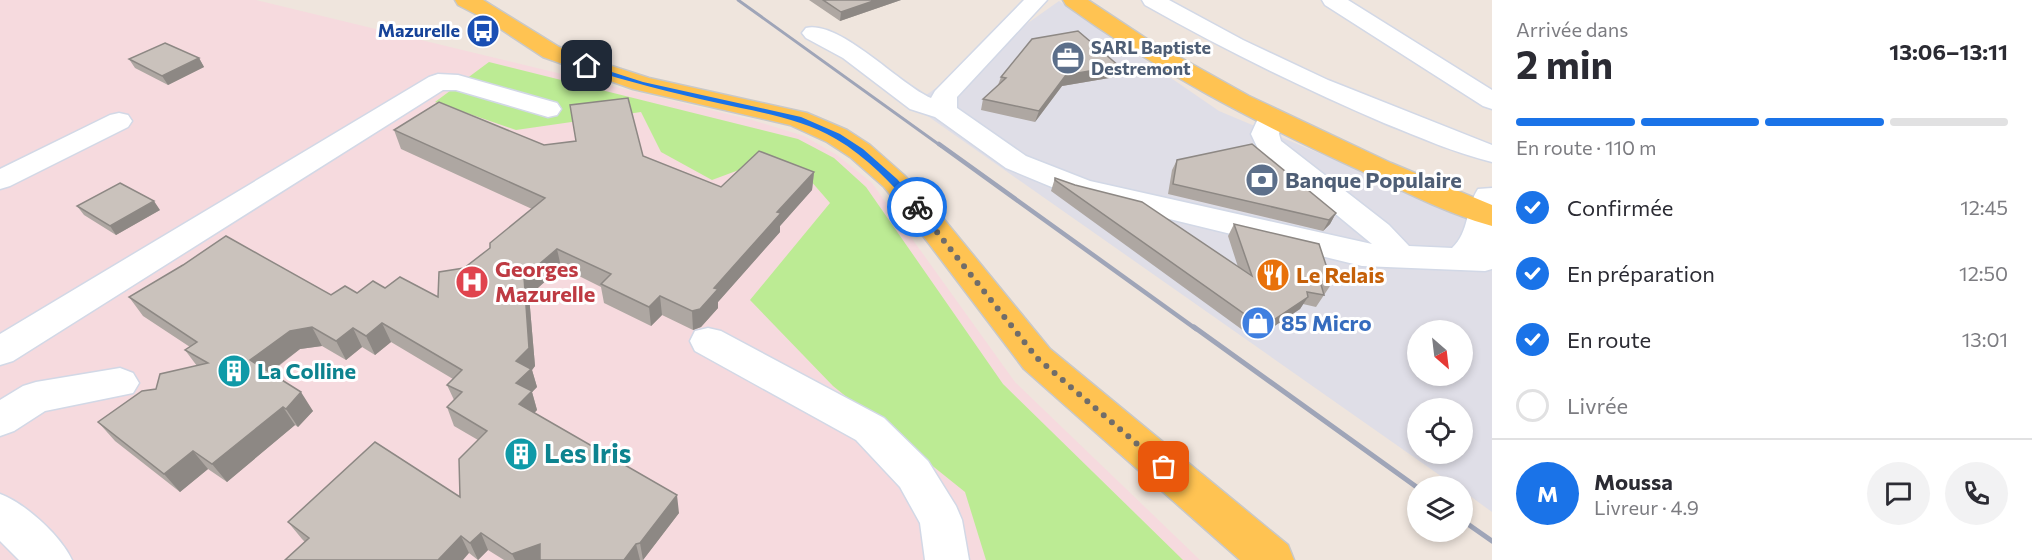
<!DOCTYPE html>
<html lang="fr">
<head>
<meta charset="utf-8">
<style>
	body { margin:0; font-family:Commissioner,sans-serif; background:#f2f2f3; color:#2b2b33; height:100vh; display:flex; flex-direction:column; font-size:22px; white-space:nowrap }
	* { box-sizing:border-box; margin:0 }
	p { font-size:20px; color:#7c7c81 }
	.icon { flex:none; width:33px; height:33px; fill:none; stroke:currentColor; stroke-width:2; stroke-linecap:round; stroke-linejoin:round }
	.map { position:relative; flex:1; overflow:hidden }
	.drawer { display:flex; flex-direction:column; background:#fff; width:540px }
	.drawer>* { flex:none }
	.needle { width:39px; rotate:152deg }
	.buttons { position:absolute; left:1407px; top:320px; display:grid; gap:12px }
	.buttons a { display:grid; place-items:center; width:66px; height:66px; border-radius:50%; background:#fff; box-shadow:0 3px 9px #0003; font-size:30px }
	.pin { position:absolute; display:grid; place-items:center; width:51px; height:51px; color:#fff; margin:-26px; border-radius:12px; box-shadow:0 3px 9px #0006 }
	.courier { position:absolute; display:grid; place-items:center; width:60px; height:60px; margin:-30px; border:4px solid #1a73e8; border-radius:50%; background:#fff; color:#222; box-shadow:0 2px 8px #0007 }
	.headline em { font-style:normal; font-weight:700 }
	.headline div { display:flex; flex-direction:column-reverse }
	.headline { display:flex; align-items:center; justify-content:space-between; height:102px; padding:0 24px }
	h1 { font-size:39px; font-weight:700; line-height:45px }
	.bar { display:grid; grid-template-columns:repeat(4,1fr); gap:9px 6px; align-content:center; height:72px; padding:0 24px }
	.bar i { height:8px; border-radius:4px; background:#e1e1e2 }
	.bar .on { background:#1a73e8 }
	.bar p { grid-column:span 4 }
	.line { display:flex; align-items:center; gap:15px; padding:0 24px; border-top:2px solid #e1e1e2 }
	.line div { flex:1 }
	.round { display:grid; place-items:center; flex:none; width:63px; height:63px; border-radius:32px; background:#f2f2f3 }
	ol { padding:0 24px; list-style:none }
	li { display:flex; align-items:center; gap:18px; height:66px }
	li p { margin-inline-start:auto }
	li .icon { padding:6px; border-radius:50%; background:#1a73e8; color:#fff; stroke-width:4 }
	li:last-child { color:#7c7c81 }
	li i { width:33px; height:33px; border:3px solid #e1e1e2; border-radius:50% }
	main { display:flex; flex:1; min-height:0 }
	.map>svg:first-child { display:block }
	.industrial { fill:#dfdee7; fill-rule:evenodd }
	.medical { fill:#f6dade }
	.green { fill:#bceb94 }
	.lines { fill:none; stroke-linecap:round; stroke-linejoin:round }
	.minor-casing { stroke:#d2d8e6; stroke-width:3 }
	.major-casing { stroke:#c8c8c8; stroke-width:3 }
	.minor { fill:#fff; fill-rule:evenodd }
	.major { fill:#ffc352; fill-rule:evenodd }
	.rail-far2 { stroke:#9fa5b8; stroke-width:3 }
	.rail-far1 { stroke:#9fa5b8; stroke-width:4.5 }
	.rail { stroke:#9fa5b8; stroke-width:5 }
	.wall { fill:#aea7a2 }
	.shaded-wall { fill:#8d8884 }
	.building { fill:#cac2bc; stroke:#8d8884; stroke-width:1.5 }
	.route { fill:#1a73e8 }
	.done { stroke:#706d6a; stroke-width:6; stroke-dasharray:0 10.8 }
	.labels { text-anchor:middle; stroke-width:6; stroke-linejoin:round; paint-order:stroke }
	.far-transit-label { font-size:18px; font-weight:bold; fill:#164399; stroke:#fff; text-anchor:end }
	.far-service-label { font-size:18px; font-weight:bold; fill:#4e5e75; stroke:#fff; text-anchor:start }
	.service-label { font-size:22px; font-weight:bold; fill:#4e5e75; stroke:#fff; text-anchor:start }
	.health-label { font-size:22px; font-weight:bold; fill:#be3a42; stroke:#fff; text-anchor:start }
	.food-label { font-size:22px; font-weight:bold; fill:#c56008; stroke:#fff; text-anchor:start }
	.shop-label { font-size:22px; font-weight:bold; fill:#366cbe; stroke:#fff; text-anchor:start }
	.culture-label { font-size:22px; font-weight:bold; fill:#0d838f; stroke:#fff; text-anchor:start }
	.near-culture-label { font-size:27px; font-weight:bold; fill:#0d838f; stroke:#fff; text-anchor:start }
</style>
</head>
<body>
<main>
<div class="map">
<svg width="1492" height="560" viewBox="0 0 1492 560">
	<rect width="100%" height="100%" fill="#efe5dd"/>
	<path class="industrial" d="M1059,1L1219,111L1492,226V512L1463,491L1462,486H1455L912,105ZM1418,330H1462V375H1418ZM1418,408H1462V453H1418Z"/>
	<path class="medical" d="M0,0H256L752,120L804,136L837,155L872,183L1015,382L1200,560H0Z"/>
	<path class="green" d="M489,62L798,139L834,158L866,187L1003,384L1183,560H986L965,492L833,386L750,300L830,203L810,180L763,161L712,180L661,152L641,112L516,130L435,102Z"/>
	<g class="lines">
		<defs>
			<path id="minor" d="M1024,0H1047L957,97V108L1026,156L1090,181L1372,244L1259,151L1251,134L1261,112L1270,110L1279,112L1283,118L1279,134L1281,141L1389,225L1409,246L1452,248C1470,231 1465,209 1478,189L1492,188V269L1485,271L1362,266L1071,195L1006,168L935,117L910,109L843,58L806,38L802,33L806,28C840,20 900,85 931,98L935,91Z
				M1142,0H1169L1243,40L1328,80L1492,145V162C1455,153 1419,137 1384,123C1302,88 1223,49 1145,5Z
				M1322,0H1348L1492,90V109L1483,106L1325,5Z
				M438,74L458,75L557,103L561,109L557,115L548,117L456,90H443L13,361L0,365V334L429,77Z
				M119,113L128,115L132,121L128,127L10,186L0,189V169L110,115Z
				M708,328L721,331L884,418L928,461L956,506L962,520L969,560H925L920,523L900,487L856,440L695,351L690,341L695,331Z
				M120,368L133,373L139,383L133,393L45,411L14,431L0,436V400L23,386L36,382Z
				M0,494C25,503 61,536 72,560H19L0,541Z"/>
			<path id="major" d="M455,0H483L559,47L596,61L649,78L807,113L847,130L870,145L904,175L933,206L1050,349L1288,545L1294,560H1240L1024,369L911,220L884,187L850,157L827,142L790,125L633,89L543,57L487,20L458,5Z
				M1063,0H1088L1147,39L1249,96L1391,163L1492,205V226C1445,213 1401,190 1357,169C1255,122 1157,71 1066,5Z"/>
		</defs>
		<use href="#minor" class="minor-casing"/>
		<use href="#major" class="major-casing"/>
		<use href="#minor" class="minor"/>
		<use href="#major" class="major"/>
		<path class="rail-far2" d="M738,0L941,146"/>
		<path class="rail-far1" d="M939,144L1196,329"/>
		<path class="rail" d="M1194,327L1418,488
			M1462,520L1492,541"/>
	</g>
	<path class="wall" d="M809,0H901L840,21Z
		M199,58L204,67L168,85L135,68L129,59Z
		M1119,66L1115,77L1062,86L1035,122L981,110L983,99L998,85L1001,77Z
		M394,130L544,145L643,156L721,187L814,172L812,190L780,226V232L718,302V308L701,327L693,330L662,315L651,326L604,303L601,287L561,267L529,296L535,366L532,370L537,387L532,392L537,410L534,413L679,513L643,560H504L488,550L478,560L469,553L305,542L302,539L288,522L460,497L478,440L454,426L447,407L454,400L447,385L453,379L391,342L375,355L362,347L346,360L322,346L300,349L270,373L313,411L298,427L295,425L227,482L208,469L180,492L115,441L98,422L197,366L185,350L190,347L143,316L129,297L331,295L357,293L385,288L438,297L464,268L490,248L532,209L401,149Z
		M1177,160L1336,213L1330,224L1323,231L1168,194L1172,170Z
		M1055,178L1238,267L1228,236L1234,224L1332,283L1316,307L1303,304L1300,309L1255,339L1051,191Z
		M77,206L160,210L116,235L84,215Z"/>
	<path class="shaded-wall" d="M876,0H901L840,21L841,12Z
		M199,58L204,67L168,85L162,76Z
		M1119,66L1115,77L1062,86L1035,122L1039,111L1066,75Z
		M814,172L812,190L780,226V232L718,302V308L701,327L693,330L692,311L714,288L777,212Z
		M154,201L160,210L116,235L110,226Z
		M1336,213L1330,224L1323,231L1329,220Z
		M557,249L561,267L529,296L535,366L532,370L537,387L532,392L537,410L525,422L519,404L516,383V361L524,277Z
		M660,296L662,315L651,326L649,307Z
		M1308,297L1300,309L1255,339L1263,327Z
		M382,323L391,342L375,355L366,336Z
		M312,327L322,346L300,349L262,378L250,360L290,331Z
		M353,328L362,347L346,360L336,341Z
		M301,392L313,411L298,427L286,409Z
		M283,407L295,425L227,482L212,464Z
		M193,451L208,469L180,492L164,474Z
		M677,495L679,513L643,560L640,543Z
		M481,533L488,550L478,560L470,543Z
		M461,536L469,553L463,560H438Z
		M540,544L546,560H515L512,554Z
		M636,544L640,560H624Z"/>
	<path class="building" d="M823,0H876L841,12Z
		M1078,31L1119,66L1066,75L1039,111L983,99L1006,78L1001,77L1032,39Z
		M165,43L199,58L162,76L129,59Z
		M628,98L643,156L721,187L759,151L814,172L777,212L781,213L714,288L718,289L700,309L692,311L660,296L649,307L601,284L611,274L557,249L524,277L529,348L516,361L531,369L516,383L532,391L519,404L677,495L640,543L636,544L624,560H540V544L512,554L481,533L470,543L461,536L438,560H285L309,538L288,522L375,442L460,497L459,459L487,431L447,407L462,392L447,385L462,370L382,323L366,336L353,328L336,341L312,327L290,331L250,360L301,392L286,409L283,407L212,464L193,451L164,474L98,422L142,391L156,389L160,374L208,363L185,350L197,342L129,297L183,265L226,236L331,295L345,286L357,293L373,281L385,288L400,277L438,297L439,272L464,268L490,248V243L545,198L394,130L439,102L544,145L576,141L570,105Z
		M1252,144L1336,213L1329,220L1173,184L1177,160Z
		M1055,178L1075,185L1142,202L1252,276L1234,224L1319,244L1332,283L1320,281L1324,295L1307,292L1308,297L1263,327L1055,180Z
		M120,183L154,201L110,226L77,206Z"/>
	<path class="route" d="M587,64L643,82L801,117L840,134L863,149L897,179L922,207L914,209C891,183 867,157 836,139C801,118 758,112 718,103C673,93 629,82 585,68Z"/>
	<g class="lines">
		<path class="done" d="M917,207L1037,358L1164,467"/>
	</g>
	<defs>
		<symbol id="bus-disc" viewBox="-11 -11 22 22"><circle r="9.5" fill="#1a4fb4" stroke="#fff"/><path d="M-5-6H5V4H4V6H2V4H-2V6H-4V4H-5ZM-3.5-4V0h7V-4ZM-3.5 1.2v1.5H-2V1.2ZM2 1.2v1.5H3.5V1.2Z" fill="#fff"/></symbol>
		<symbol id="office-disc" viewBox="-11 -11 22 22"><circle r="9.5" fill="#5c6f8a" stroke="#fff"/><path d="M-6-3h4V-5.5h4V-3h4V5H-6ZM-1-4.5V-3h2v-1.5ZM-6 0V1H6V0Z" fill="#fff"/></symbol>
		<symbol id="bank-disc" viewBox="-11 -11 22 22"><circle r="9.5" fill="#5c6f8a" stroke="#fff"/><path d="M-6-4H6V4H-6ZM0-2.3a2.3 2.3 0 1 0 0 4.6a2.3 2.3 0 1 0 0-4.6Z" fill="#fff"/></symbol>
		<symbol id="restaurant-disc" viewBox="-11 -11 22 22"><circle r="9.5" fill="#e8710a" stroke="#fff"/><path d="M-5-6h1v4h1v-4h1v4h1v-4h1v5L-1.5 .5V6h-2V.5L-5-1ZM5-6V6H3V1.5H1.5Q1.5-4 5-6Z" fill="#fff"/></symbol>
		<symbol id="hospital-disc" viewBox="-11 -11 22 22"><circle r="9.5" fill="#e0444e" stroke="#fff"/><path d="M-5-5h3v3.5h4V-5h3V5h-3V1.5h-4V5h-3Z" fill="#fff"/></symbol>
		<symbol id="shop-disc" viewBox="-11 -11 22 22"><circle r="9.5" fill="#3f7fe0" stroke="#fff"/><path d="M-5-2.5h2.3a2.7 3.5 0 0 1 5.4 0H5L5.5 6h-11ZM-1.5-2.5h3a1.5 2.3 0 0 0-3 0Z" fill="#fff"/></symbol>
		<symbol id="building-disc" viewBox="-11 -11 22 22"><circle r="9.5" fill="#0f9aa8" stroke="#fff"/><path d="M-4-6H4V6H1V3H-1V6H-4ZM-2.5-4.3h1.7v1.8h-1.7ZM.8-4.3h1.7v1.8H.8ZM-2.5-1h1.7V.8h-1.7ZM.8-1h1.7V.8H.8Z" fill="#fff"/></symbol>
	</defs>
	<g fill-rule="evenodd">
		<use href="#bus-disc" x="464" y="12" width="38" height="38"/>
		<use href="#office-disc" x="1049" y="39" width="38" height="38"/>
		<use href="#bank-disc" x="1243" y="161" width="38" height="38"/>
		<use href="#restaurant-disc" x="1254" y="256" width="38" height="38"/>
		<use href="#hospital-disc" x="453" y="263" width="38" height="38"/>
		<use href="#shop-disc" x="1239" y="304" width="38" height="38"/>
		<use href="#building-disc" x="215" y="352" width="38" height="38"/>
		<use href="#building-disc" x="502" y="435" width="38" height="38"/>
	</g>
	<g class="labels">
		<g class="far-transit-label">
			<text x="460" y="37">Mazurelle</text>
		</g>
		<g class="far-service-label">
			<text x="1091" y="54">SARL Baptiste<tspan x="1091" dy="21">Destremont</tspan></text>
		</g>
		<g class="service-label">
			<text x="1285" y="188">Banque Populaire</text>
		</g>
		<g class="health-label">
			<text x="495" y="277">Georges<tspan x="495" dy="25">Mazurelle</tspan></text>
		</g>
		<g class="food-label">
			<text x="1296" y="283">Le Relais</text>
		</g>
		<g class="shop-label">
			<text x="1281" y="331">85 Micro</text>
		</g>
		<g class="culture-label">
			<text x="257" y="379">La Colline</text>
		</g>
		<g class="near-culture-label">
			<text x="544" y="463">Les Iris</text>
		</g>
	</g>
</svg>
<div class="buttons">
<a><svg class="needle" viewBox="-14 -14 28 28"><path d="M0-13l5 13h-10z" fill="#e53935"/><path d="M0 13l5-13h-10z" fill="#7c7c81"/></svg></a>
<a><svg class="icon" aria-label="locate" viewBox="0 0 24 24"><circle cx="12" cy="12" r="6"/><path d="M12 2v4M12 18v4M2 12h4M18 12h4"/></svg></a>
<a><svg class="icon" aria-label="layers" viewBox="0 0 24 24"><path d="M12 4l9 5-9 5-9-5zM3 14l9 5 9-5"/></svg></a>
</div>
<div class="pin" style="left:1164px;top:467px;background:#ea580c"><svg class="icon" aria-label="bag" viewBox="0 0 24 24"><path d="M5 8h14l-1 12H6zM9 8a3 3 0 0 1 6 0"/></svg></div>
<div class="pin" style="left:587px;top:66px;background:#1f2937"><svg class="icon" aria-label="home" viewBox="0 0 24 24"><path d="M3 11l9-7 9 7M6 9v11h12V9"/></svg></div>
<div class="courier" style="left:917px;top:207px"><svg class="icon" aria-label="bike" viewBox="0 0 24 24"><circle cx="6" cy="16" r="4"/><circle cx="18" cy="16" r="4"/><path d="M6 16l4-8h5l3 8M10 8l3 8H6M13 5h3"/></svg></div>
</div>
<section class="drawer">
<div class="headline"><div><h1>2 min</h1><p>Arrivée dans</p></div><em>13:06–13:11</em></div>
<div class="bar"><i class="on"></i><i class="on"></i><i class="on"></i><i></i><p>En route · 110 m</p></div>
<ol>
<li><svg class="icon" aria-label="check" viewBox="0 0 24 24"><path d="M5 12l5 5 9-10"/></svg>Confirmée<p>12:45</p></li>
<li><svg class="icon" aria-label="check" viewBox="0 0 24 24"><path d="M5 12l5 5 9-10"/></svg>En préparation<p>12:50</p></li>
<li><svg class="icon" aria-label="check" viewBox="0 0 24 24"><path d="M5 12l5 5 9-10"/></svg>En route<p>13:01</p></li>
<li><i></i>Livrée</li>
</ol>
<div class="line" style="height:108px"><b class="round" style="background:#1a73e8;color:#fff">M</b><div><b>Moussa</b><p>Livreur · 4.9</p></div><a class="round"><svg class="icon" aria-label="chat" viewBox="0 0 24 24"><path d="M4 5h16v11H9l-5 4z"/></svg></a><a class="round"><svg class="icon" aria-label="phone" viewBox="0 0 24 24"><path d="M5 4h4l2 5-3 2q2 4 5 5l2-3 5 2v4C11 20 4 13 5 4z"/></svg></a></div>
</section>
</main>
</body>
</html>
